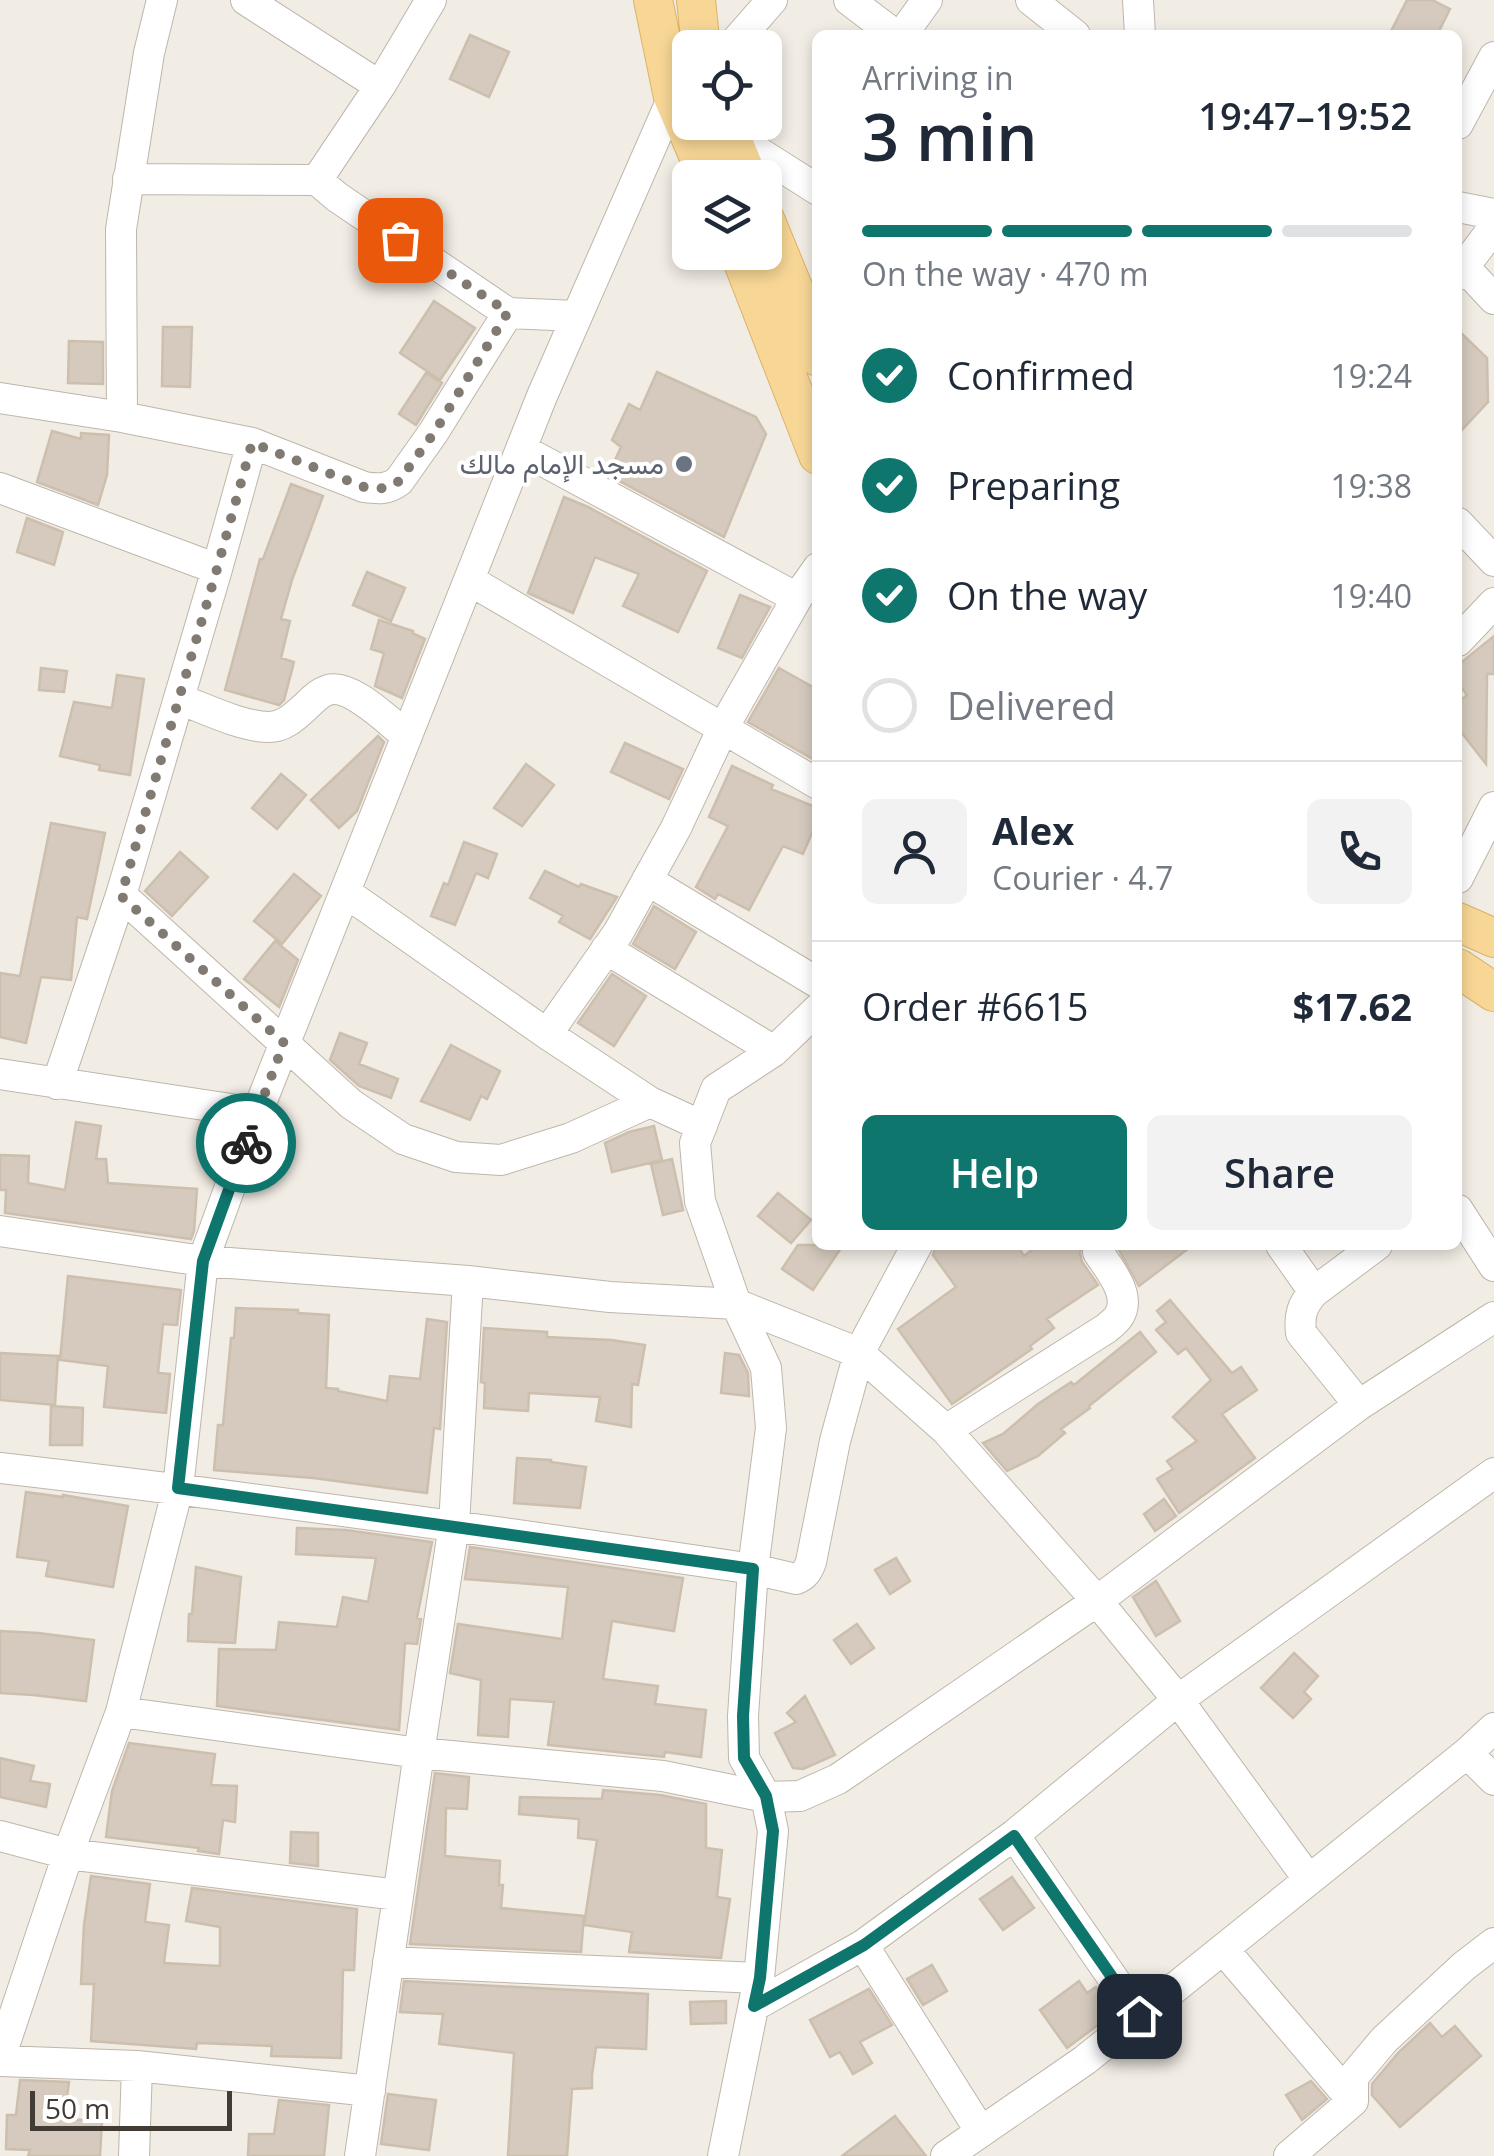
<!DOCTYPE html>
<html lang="en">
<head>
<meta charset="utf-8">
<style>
	body { margin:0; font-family:"Open Sans",Vazirmatn,sans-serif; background:#f2f2f3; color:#1f2937; height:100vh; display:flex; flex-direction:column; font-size:38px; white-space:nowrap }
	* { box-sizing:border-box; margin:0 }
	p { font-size:32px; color:#747a83 }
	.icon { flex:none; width:55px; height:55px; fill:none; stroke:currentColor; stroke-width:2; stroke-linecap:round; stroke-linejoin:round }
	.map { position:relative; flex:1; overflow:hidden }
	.side { position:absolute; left:812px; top:30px; width:650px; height:1220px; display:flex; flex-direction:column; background:#fff; border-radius:15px; box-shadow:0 5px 15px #0003 }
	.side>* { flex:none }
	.buttons { position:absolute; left:672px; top:30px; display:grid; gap:20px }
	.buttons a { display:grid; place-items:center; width:110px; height:110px; border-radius:15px; background:#fff; box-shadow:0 5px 15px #0003; font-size:50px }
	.scale { position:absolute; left:30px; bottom:25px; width:202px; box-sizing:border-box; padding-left:10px; border:5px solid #433c35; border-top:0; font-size:28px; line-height:35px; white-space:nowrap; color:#433c35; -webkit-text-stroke:8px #fff; paint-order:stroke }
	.pin { position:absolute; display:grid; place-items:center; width:85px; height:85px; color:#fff; margin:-42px; border-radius:20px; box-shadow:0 5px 15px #0006 }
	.courier { position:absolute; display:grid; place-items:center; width:100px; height:100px; margin:-50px; border:8px solid #0f766e; border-radius:50%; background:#fff; color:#222; box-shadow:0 2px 12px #0007 }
	.head em { font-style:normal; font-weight:600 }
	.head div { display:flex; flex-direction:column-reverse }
	.head { display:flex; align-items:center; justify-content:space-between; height:170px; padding:0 50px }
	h1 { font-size:65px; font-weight:600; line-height:75px }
	.bar { display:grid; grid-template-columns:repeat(4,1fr); gap:15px 10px; align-content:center; height:120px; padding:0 50px }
	.bar i { height:12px; border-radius:8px; background:#e0e1e3 }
	.bar .current { background:#0f766e }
	.bar p { grid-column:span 4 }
	.line { display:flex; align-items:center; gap:25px; padding:0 50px; border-top:2px solid #e0e1e3 }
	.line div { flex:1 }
	.round { display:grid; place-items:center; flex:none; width:105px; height:105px; border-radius:15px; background:#f2f2f3 }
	ol { padding:0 50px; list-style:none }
	li { display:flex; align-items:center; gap:30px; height:110px }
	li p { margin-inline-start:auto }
	li .icon { padding:10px; border-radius:50%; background:#0f766e; color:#fff; stroke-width:4 }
	li:last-child { color:#747a83 }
	li i { width:55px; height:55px; border:5px solid #e0e1e3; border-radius:50% }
	.cta { display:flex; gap:20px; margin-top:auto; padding:20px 50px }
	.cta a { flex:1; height:115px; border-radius:15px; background:#0f766e; color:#fff; font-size:40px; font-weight:600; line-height:115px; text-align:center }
	.cta a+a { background:#f2f2f3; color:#1f2937 }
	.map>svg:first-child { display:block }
	.building { fill:#d5cabd; stroke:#ccbfae; stroke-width:2.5 }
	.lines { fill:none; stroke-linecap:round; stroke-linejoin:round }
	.minor-casing { stroke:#bfb6ab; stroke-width:32 }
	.major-casing { stroke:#dcb268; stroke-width:40 }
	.minor { stroke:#fff; stroke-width:30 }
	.major { stroke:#f8d796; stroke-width:38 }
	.done { stroke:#807a72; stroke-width:10; stroke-dasharray:0 18 }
	.route { stroke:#0f766e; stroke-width:12 }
	.worship-dot { fill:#6b7280; stroke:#fff; stroke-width:4 }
	.labels { text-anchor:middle; stroke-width:8; stroke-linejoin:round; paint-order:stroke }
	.worship-label { font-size:28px; fill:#5b616d; stroke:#fff; text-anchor:end }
</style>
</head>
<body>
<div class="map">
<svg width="1494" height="2156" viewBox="0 0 1494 2156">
	<rect width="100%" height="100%" fill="#f1ece4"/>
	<path class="building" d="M1407,0H1432L1450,9L1437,35H1389Z
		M470,35L509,52L489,97L450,79Z
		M434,301L475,328L440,380L400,353Z
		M163,327H192L190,387L162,386Z
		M1458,330L1487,358L1488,402L1458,434Z
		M69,341L103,342V384L68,383Z
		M657,372L756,417L766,434L724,537L608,475L621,447L612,440L629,404L640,410Z
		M426,373L442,383L416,425L399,414Z
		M52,431L81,439V433L109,435L107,475L98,505L37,482Z
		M291,484L323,496L292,580L281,619L290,621L281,658L294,662L284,700L279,705L225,690L260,559H263Z
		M564,497L588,507L707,571L678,632L623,606L639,574L595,557L573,613L528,593Z
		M27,518L63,532L54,565L17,552Z
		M367,572L405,588L391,621L353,605Z
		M740,595L770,607L742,658L718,648Z
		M379,620L413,631L412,633L425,639L402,698L375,686L384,653L371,649Z
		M1494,636V674H1487L1486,764L1458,728V702L1467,695L1458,683V665Z
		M41,668L67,671L64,692L39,690Z
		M779,668L818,690V762L748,722Z
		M117,675L144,679L130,775L99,770L100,765L60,756L74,702L112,708Z
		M378,736L384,742L357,811L339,828L311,800Z
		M625,743L683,769L669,799L611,772Z
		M526,764L554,785L522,826L494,808Z
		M732,766L773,785L771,789L818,808V819L803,854L783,846L749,910L718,894L715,899L696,887L728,826L709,817Z
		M281,774L306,795L277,829L252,808Z
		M51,823L105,833L87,919L77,917L71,980L41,977L26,1043L0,1037V973L20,976Z
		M464,842L497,854L488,878L476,873L455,925L431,916L444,883L448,885Z
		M180,852L208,877L172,916L145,891Z
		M545,871L579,887L581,884L617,897L590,939L559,922L563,916L530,898Z
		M294,874L321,896L282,944L254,921Z
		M654,906L696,932L675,969L633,944Z
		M275,941L298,960L279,1007L244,979Z
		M612,974L646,996L614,1046L578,1023Z
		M340,1033L367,1043L359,1064L398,1079L391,1098L359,1086L330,1060Z
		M451,1045L500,1071L487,1099L481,1096L470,1120L421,1101Z
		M76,1122L101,1126L96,1159H106L108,1183L197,1189L194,1231L191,1239L5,1213L6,1190H0V1155L29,1156L28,1183L65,1190Z
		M654,1126L662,1160L612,1172L605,1143L629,1132Z
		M672,1159L683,1210L663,1215L651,1164Z
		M778,1193L811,1220L791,1243L758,1216Z
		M798,1245H843L813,1290L782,1269Z
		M936,1245H1017L1024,1256L1038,1245H1081L1080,1254L1082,1262L1098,1285L1047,1319L1054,1328L1030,1346L1032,1349L952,1404L898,1329L956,1287L933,1255Z
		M1126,1245H1193L1139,1286L1119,1250Z
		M68,1276L181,1290L177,1325L163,1324L158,1373L170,1374L166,1413L104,1407L108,1366L60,1360Z
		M1170,1300L1232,1373L1241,1367L1257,1390L1222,1414L1255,1458L1179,1513L1157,1479L1173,1469L1167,1461L1197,1441L1173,1417L1211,1380L1186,1348L1178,1354L1156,1330L1166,1322L1157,1311Z
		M236,1308L298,1310V1313L329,1315L326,1388L338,1389V1391L387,1401L390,1376L420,1379L427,1319L447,1322L440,1429L434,1428L427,1493L313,1478L214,1470L218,1425H223L231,1338H234Z
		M484,1328L547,1332V1337L611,1340L645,1345L638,1385L632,1384L631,1427L596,1421L600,1397L529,1393L528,1411L484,1408L485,1383L481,1382Z
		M1140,1332L1156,1352L1089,1406L1090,1408L1061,1429L1065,1433L1038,1456L1007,1471L983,1443L1003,1434L1038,1404L1071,1382L1074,1385Z
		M0,1353L58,1356L55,1405L0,1400Z
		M725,1353L739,1355L748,1373L749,1396L721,1393Z
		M51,1406L83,1408L82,1445H50Z
		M517,1458L551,1460V1462L586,1467L580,1508L514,1503Z
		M26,1492L63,1497V1495L128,1506L113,1587L46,1576L49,1561L17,1557Z
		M1164,1499L1176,1516L1155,1531L1144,1514Z
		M297,1528L346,1530L432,1542L417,1618L421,1619L417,1644L405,1643L399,1730L217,1706L219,1649L276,1650L279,1622L337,1627L343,1597L368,1602L376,1558L296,1554Z
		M470,1547L683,1578L674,1631L612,1621L603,1679L658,1686L655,1704L706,1710L701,1757L665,1752L664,1757L548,1745L554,1702L510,1699L508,1737L478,1735L481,1680L450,1673L458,1624L562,1639L568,1587L465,1579Z
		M896,1558L910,1581L890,1594L875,1570Z
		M196,1567L241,1577L235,1643L188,1641L189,1614H192Z
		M1156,1581L1180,1621L1156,1636L1133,1597Z
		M857,1624L874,1648L851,1664L834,1640Z
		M0,1631L38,1633L94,1640L86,1701L33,1695L0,1693Z
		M1294,1653L1318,1676L1304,1692L1311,1699L1293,1718L1261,1688Z
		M805,1696L835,1755L803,1769L793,1768L775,1733L796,1722L787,1713Z
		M129,1743L215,1754L211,1785L237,1786L235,1822L223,1820L219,1854L198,1851L199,1848L106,1837L112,1791Z
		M0,1758L34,1766L30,1781L50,1784L46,1807L0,1797Z
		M435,1773L469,1777L467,1809L446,1808L445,1856L500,1861L499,1885H503L501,1908L584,1916L581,1952L410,1944Z
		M603,1790L660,1795L706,1804V1848L722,1850L717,1897L730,1899L721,1958L629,1952L632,1932L584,1925L597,1840L578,1838L579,1819L519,1814L520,1797L602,1799Z
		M291,1832L318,1833V1866L290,1863Z
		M91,1876L150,1884L145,1922L169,1925L164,1963L220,1966V1927L186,1921L192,1888L357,1909L354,1970H343L341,2058L271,2056L272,2046L197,2043L196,2049L91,2041L94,1984H81L84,1925Z
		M1012,1877L1034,1908L1003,1930L980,1899Z
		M932,1965L947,1991L923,2005L907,1979Z
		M404,1981L648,1994L646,2049L596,2047L592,2075V2088L572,2089L567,2156H508L514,2053L439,2044L443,2014L400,2012Z
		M1079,1981L1087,1993L1096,1987L1114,2013L1067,2048L1040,2010Z
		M869,1989L892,2025L860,2042L872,2063L853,2074L840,2052L830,2057L810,2020Z
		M726,2001V2023L691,2024L690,2002Z
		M1430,2023L1442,2037L1455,2026L1481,2056L1400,2127L1372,2095V2084L1398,2053Z
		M20,2080L69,2082L64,2119L102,2121L100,2156H28L30,2150L6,2149L7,2115H16Z
		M1311,2081L1327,2099L1302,2120L1286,2095Z
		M388,2094L436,2100L429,2150L381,2144Z
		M279,2100L329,2105L324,2156H248L249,2134H274Z
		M895,2116L926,2156H842Z"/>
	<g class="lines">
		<defs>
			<path id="minor" d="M246,0L380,86
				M431,0L380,86L317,180L337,197L508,313L576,316
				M849,0L895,35
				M1031,0L1075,35
				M1138,0L1140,35
				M902,35L927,0
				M730,48L772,0
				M1458,124L1494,57
				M730,134L818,190
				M128,179L317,180
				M1458,207L1494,214
				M1465,268L1494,299
				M1458,275L1494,227
				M0,398L122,417L252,443
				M122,417L121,229L149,53L162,0
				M521,449L797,598
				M0,488L217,569
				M1458,523L1494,561
				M469,580L818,784
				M1458,641L1494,603
				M179,699C204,708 242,727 269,727C283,727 293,718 303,709C311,702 318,693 328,690C351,683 389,722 407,736
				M1458,878L1494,807
				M647,880L818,983
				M345,892L547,1034L650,1102L702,1126
				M121,895L351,1104L403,1139L456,1157L501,1160L571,1138L650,1102
				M606,949L774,1051
				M547,1034L618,933L676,828L723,728L797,598L818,568
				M0,1074L257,1113
				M57,1084L121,895L217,569L252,443L364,487C378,489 387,490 399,481L433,433L508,313
				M1458,1210L1494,1266
				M0,1231L203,1261L468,1281L610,1297L736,1304L700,1201L695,1143L716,1089L774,1051L818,1009
				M1281,1245L1314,1292C1302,1305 1299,1315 1301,1333L1359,1405
				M1314,1292L1377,1245
				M946,1430L1107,1328C1111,1324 1116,1321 1119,1316C1132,1295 1109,1269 1098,1252
				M0,1468C252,1497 502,1532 753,1569L796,1579C805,1576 808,1570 811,1562L835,1441L859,1353L946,1430L1097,1601L1178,1700L1309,1880
				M121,1712L419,1753L663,1776L766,1797L800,1796L838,1779L1097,1601L1359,1405L1494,1317
				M1467,1753L1494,1780
				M1014,1835L1139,2016
				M0,1836L68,1854L398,1895
				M863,1945L981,2132
				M1223,1949L1353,2101
				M388,1962L759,1978
				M754,2006L863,1945L1014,1835L1178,1700L1494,1473
				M0,2058L68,1854L121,1712L178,1488L203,1261L257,1113L542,396L673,97L690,86
				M0,2061L137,2066L370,2091
				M134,2156L137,2066
				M360,2156L419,1753L454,1525L468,1281
				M723,2156L759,1978L773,1831L766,1797L744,1758L743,1716L753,1569L771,1428L766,1368L736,1304L859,1353L917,1245
				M946,2156L1085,2060L1467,1753L1494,1728
				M1289,2156L1353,2101V2077L1384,2040L1464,1966L1494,1943"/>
			<path id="major" d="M653,0L673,97L708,178
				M696,0L701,48
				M725,122L748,178
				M765,219L804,314L818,357
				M739,252L818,455
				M1458,922L1494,938
				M1458,968L1494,992"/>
		</defs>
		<use href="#minor" class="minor-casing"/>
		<use href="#major" class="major-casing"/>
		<use href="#minor" class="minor"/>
		<use href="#major" class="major"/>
	</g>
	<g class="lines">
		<path class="done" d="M246,1143L284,1043L121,896L217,569L252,443L364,487C378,489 387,490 399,481L434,433L508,312L400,240"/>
		<path class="route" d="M246,1143L203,1261L178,1488L753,1569L743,1716L744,1758L766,1796L773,1831L760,1978L754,2006L864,1945L1014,1836L1139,2016"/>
	</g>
	<circle class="worship-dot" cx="684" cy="464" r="10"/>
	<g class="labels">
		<g class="worship-label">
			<text x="664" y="474">مسجد الإمام مالك</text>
		</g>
	</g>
</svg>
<div class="buttons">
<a><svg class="icon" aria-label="locate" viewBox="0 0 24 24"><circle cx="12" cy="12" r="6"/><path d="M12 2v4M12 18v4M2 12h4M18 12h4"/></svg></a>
<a><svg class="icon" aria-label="layers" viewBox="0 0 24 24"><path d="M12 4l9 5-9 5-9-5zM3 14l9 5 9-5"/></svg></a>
</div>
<div class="scale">50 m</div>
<div class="pin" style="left:400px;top:240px;background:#ea580c"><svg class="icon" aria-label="bag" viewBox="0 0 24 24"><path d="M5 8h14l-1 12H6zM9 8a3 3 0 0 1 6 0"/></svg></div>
<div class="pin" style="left:1139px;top:2016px;background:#1f2937"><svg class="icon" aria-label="home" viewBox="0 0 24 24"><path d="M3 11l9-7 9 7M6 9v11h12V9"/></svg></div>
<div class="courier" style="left:246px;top:1143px"><svg class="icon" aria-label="bike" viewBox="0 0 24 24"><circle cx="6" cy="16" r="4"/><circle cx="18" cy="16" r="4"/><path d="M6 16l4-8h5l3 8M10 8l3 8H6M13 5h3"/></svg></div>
<section class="side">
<div class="head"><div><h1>3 min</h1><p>Arriving in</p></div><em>19:47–19:52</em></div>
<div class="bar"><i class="current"></i><i class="current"></i><i class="current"></i><i></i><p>On the way · 470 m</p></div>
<ol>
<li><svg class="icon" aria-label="check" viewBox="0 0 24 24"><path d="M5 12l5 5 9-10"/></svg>Confirmed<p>19:24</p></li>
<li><svg class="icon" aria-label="check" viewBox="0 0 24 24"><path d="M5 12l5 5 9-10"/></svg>Preparing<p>19:38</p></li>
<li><svg class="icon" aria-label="check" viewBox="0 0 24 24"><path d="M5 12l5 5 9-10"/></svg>On the way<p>19:40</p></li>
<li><i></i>Delivered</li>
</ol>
<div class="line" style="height:180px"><a class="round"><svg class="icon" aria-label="person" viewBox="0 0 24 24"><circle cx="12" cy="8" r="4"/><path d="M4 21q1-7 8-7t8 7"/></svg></a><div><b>Alex</b><p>Courier · 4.7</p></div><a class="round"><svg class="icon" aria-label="phone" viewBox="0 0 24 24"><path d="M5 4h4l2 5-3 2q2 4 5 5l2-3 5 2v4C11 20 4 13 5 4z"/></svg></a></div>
<div class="line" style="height:130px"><div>Order #6615</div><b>$17.62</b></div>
<div class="cta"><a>Help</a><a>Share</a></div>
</section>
</div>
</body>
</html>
